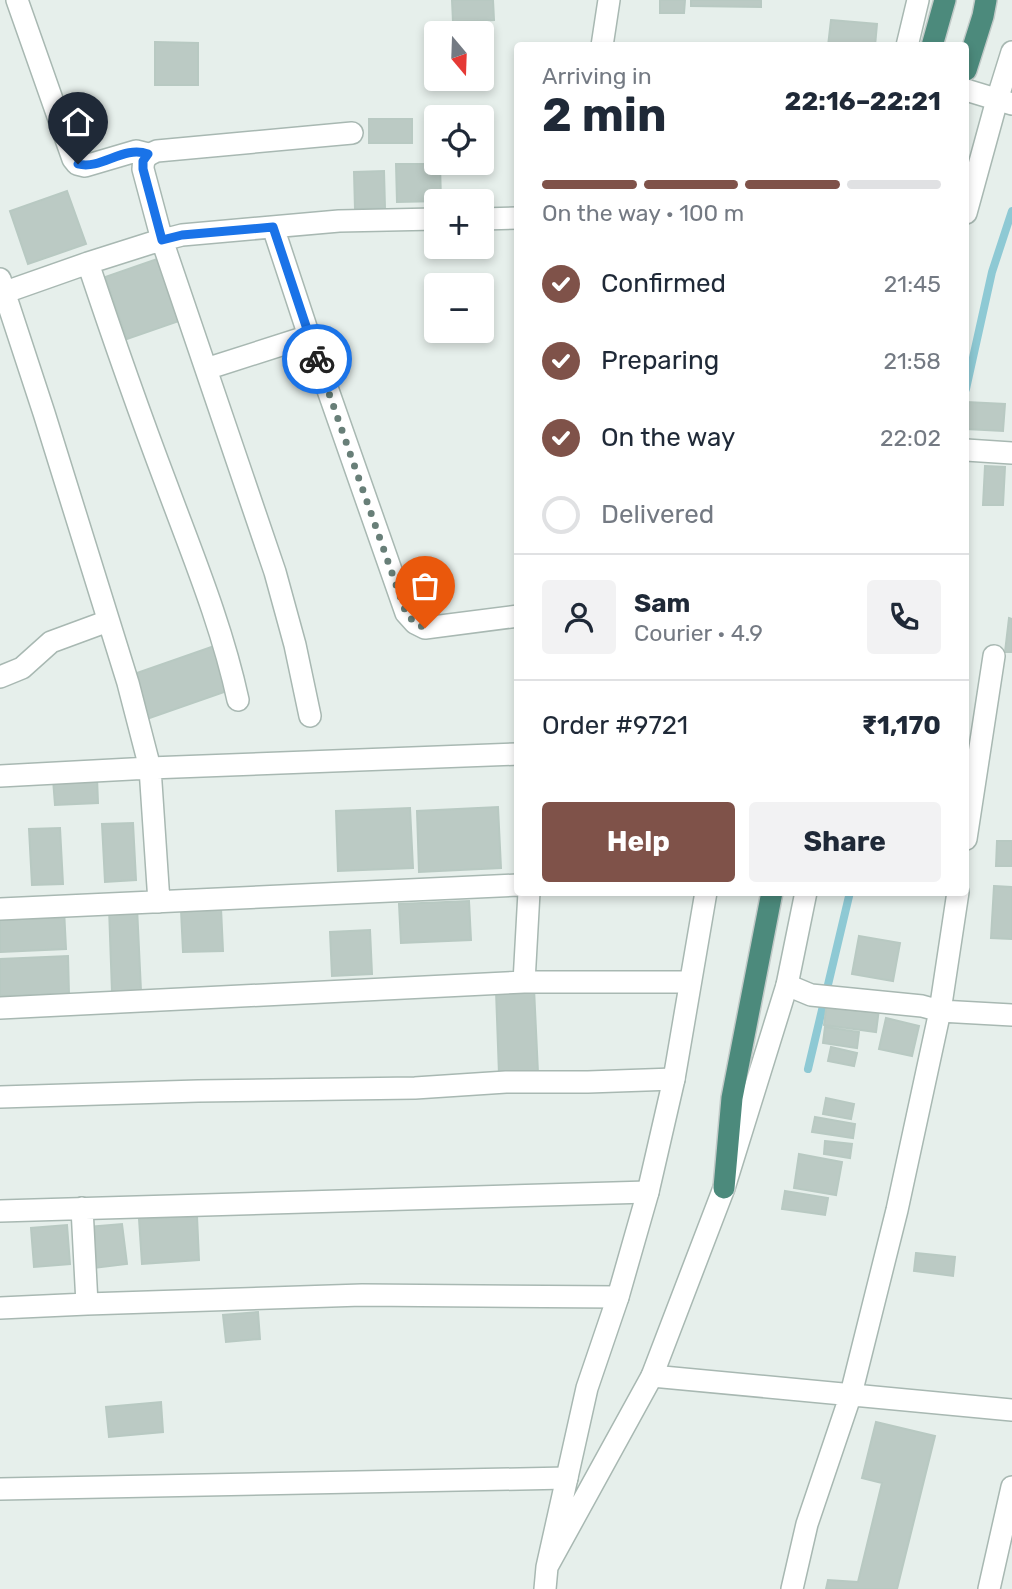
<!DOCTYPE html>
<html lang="en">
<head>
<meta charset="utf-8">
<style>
	body { margin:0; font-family:Rubik,sans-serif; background:#f2f2f3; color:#1f2937; height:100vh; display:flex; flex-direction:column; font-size:26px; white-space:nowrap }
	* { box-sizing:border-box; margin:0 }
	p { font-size:23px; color:#747a83 }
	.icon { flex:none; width:38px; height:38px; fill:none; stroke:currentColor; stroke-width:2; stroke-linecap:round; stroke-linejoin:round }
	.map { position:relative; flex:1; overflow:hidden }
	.drawer { position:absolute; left:514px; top:42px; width:455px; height:854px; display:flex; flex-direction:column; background:#fff; border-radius:7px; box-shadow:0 4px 10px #0003 }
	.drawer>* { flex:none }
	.needle { width:46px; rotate:161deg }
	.controls { position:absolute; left:424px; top:21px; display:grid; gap:14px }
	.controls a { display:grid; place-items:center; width:70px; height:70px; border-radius:7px; background:#fff; box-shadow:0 4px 10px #0003; font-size:35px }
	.pin { position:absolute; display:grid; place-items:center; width:60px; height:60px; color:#fff; margin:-72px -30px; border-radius:50% 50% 50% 0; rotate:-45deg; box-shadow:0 0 7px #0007 }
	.pin .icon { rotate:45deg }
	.courier { position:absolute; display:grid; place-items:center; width:70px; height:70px; margin:-35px; border:5px solid #1a73e8; border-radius:50%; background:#fff; color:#222; box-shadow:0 2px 9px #0007 }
	.head em { font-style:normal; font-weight:700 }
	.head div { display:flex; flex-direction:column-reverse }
	.head { display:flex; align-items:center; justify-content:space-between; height:119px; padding:0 28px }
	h1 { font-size:46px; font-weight:700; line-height:52px }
	.bar { display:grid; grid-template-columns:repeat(4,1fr); gap:10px 7px; align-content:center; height:84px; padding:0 28px }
	.bar i { height:9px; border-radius:5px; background:#e0e1e3 }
	.bar .active { background:#7f5249 }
	.bar p { grid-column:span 4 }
	.line { display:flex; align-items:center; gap:18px; padding:0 28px; border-top:2px solid #e0e1e3 }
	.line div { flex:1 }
	.round { display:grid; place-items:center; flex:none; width:74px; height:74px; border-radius:7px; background:#f2f2f3 }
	ol { padding:0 28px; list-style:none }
	li { display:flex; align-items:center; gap:21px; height:77px }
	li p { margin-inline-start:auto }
	li .icon { padding:7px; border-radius:50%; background:#7f5249; color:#fff; stroke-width:4 }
	li:last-child { color:#747a83 }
	li i { width:38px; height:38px; border:4px solid #e0e1e3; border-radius:50% }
	.primary-button { display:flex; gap:14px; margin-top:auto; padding:14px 28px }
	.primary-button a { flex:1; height:80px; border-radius:7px; background:#7f5249; color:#fff; font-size:28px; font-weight:700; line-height:80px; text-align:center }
	.primary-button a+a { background:#f2f2f3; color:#1f2937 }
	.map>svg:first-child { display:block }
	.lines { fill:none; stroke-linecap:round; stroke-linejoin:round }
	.stream { stroke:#8ec9d4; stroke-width:8 }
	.building { fill:#bbcac4; stroke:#b8c9c2; stroke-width:2 }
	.minor-casing { stroke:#a8b8b2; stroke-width:24 }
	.tertiary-casing { stroke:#a8b8b2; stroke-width:24 }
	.trunk-casing { stroke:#c2cac8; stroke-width:24 }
	.minor { stroke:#fff; stroke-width:21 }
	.tertiary { stroke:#fff; stroke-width:21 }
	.trunk { stroke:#4c8a7c; stroke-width:21 }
	.done { stroke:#687f78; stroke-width:7; stroke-dasharray:0 12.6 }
	.route { stroke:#1a73e8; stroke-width:9 }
</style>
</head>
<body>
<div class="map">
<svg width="1012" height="1589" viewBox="0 0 1012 1589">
	<rect width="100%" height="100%" fill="#e6efeb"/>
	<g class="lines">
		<path class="stream" d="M966,389L992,272L1012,211
			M808,1069L850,892"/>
	</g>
	<path class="building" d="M452,0H493L494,20L453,22Z
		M660,0H685L684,13H660Z
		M691,0H761V7L691,6Z
		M831,20L877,24L875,46H828Z
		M155,42L198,43V85H155Z
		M369,119H412V143H369Z
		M396,164H440L441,201L397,202Z
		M384,171L385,208L355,209L354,172Z
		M67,191L86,244L28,264L10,211Z
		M160,258L182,320L127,339L105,277Z
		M966,402L1005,404L1003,431L966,429Z
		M985,466L1005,467L1003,505H983Z
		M1009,618L1012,619V652H1005Z
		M217,645L233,689L144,720L128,676Z
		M97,777L98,803L55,805L53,779Z
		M498,807L501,868L419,872L417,811Z
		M410,808L413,868L338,871L336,811Z
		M133,823L136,880L105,882L102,824Z
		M60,828L63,884L32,885L29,829Z
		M997,841H1012V866H996Z
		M994,886L1012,887V939L991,938Z
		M469,901L471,940L401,943L399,904Z
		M137,907L141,991L112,992L109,908Z
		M221,908L223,951L183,952L181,910Z
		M64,909L66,949L0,952V912Z
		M370,930L372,974L332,976L330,932Z
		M859,936L900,943L893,981L852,974Z
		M68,956L69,994L0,996V959Z
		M534,988L538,1073L499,1074L496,991Z
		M827,1002L879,1009L876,1032L824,1025Z
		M886,1018L919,1026L912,1056L879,1049Z
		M825,1027L859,1032L857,1048L823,1043Z
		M831,1047L857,1053L854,1066L828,1061Z
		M826,1098L854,1104L851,1119L823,1114Z
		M815,1117L855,1124L853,1138L812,1132Z
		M825,1141L852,1144L850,1158L824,1154Z
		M799,1154L842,1162L836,1195L794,1188Z
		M785,1191L828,1198L825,1215L782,1209Z
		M197,1216L199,1260L142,1264L139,1219Z
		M122,1224L127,1264L94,1268L88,1227Z
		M67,1225L70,1264L34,1267L31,1228Z
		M916,1253L955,1257L953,1276L914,1271Z
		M258,1312L260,1339L226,1342L223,1315Z
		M161,1402L163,1432L109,1437L106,1407Z
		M876,1422L935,1436L897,1589H826L828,1580L858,1582L882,1483L862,1478Z"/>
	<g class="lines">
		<defs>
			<path id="minor" d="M17,0L73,159L77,164L85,166L136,151L148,154
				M602,46L609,0
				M966,90L1012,104
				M481,219L518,218
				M273,227L309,336L406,613L415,623L425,628L518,616
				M88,263C113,338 139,412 167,486C193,556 222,626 238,700
				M0,279L44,413L128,683L150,768L159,902
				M0,294L88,263L151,243L182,235L339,221L436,219
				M206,369L309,336
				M966,450L1012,453
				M0,677L22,668L51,642L108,621
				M310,716L295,645L275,572L162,240L143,169C143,158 147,155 157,151L352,133
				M0,776L150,768L518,754
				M966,839L994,656
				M0,909L518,885
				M524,982L529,892
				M787,985L811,995L922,1006L940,1011L1012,1015
				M0,1008L524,982H690
				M0,1097L198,1091L415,1088L506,1082H588L674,1079
				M82,1208L87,1304
				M0,1211L648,1192
				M0,1308L87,1304L362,1295L618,1297
				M652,1376L1012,1410
				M0,1489L567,1478
				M792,1589L807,1524L851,1394L897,1210L940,1011L958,892
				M989,1589L1012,1487"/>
			<path id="tertiary" d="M907,46L918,0
				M966,213L997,100L1012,52
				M547,1567L652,1376L724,1188L787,985L806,892
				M545,1589L547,1567L587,1388L618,1297L648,1192L674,1079L706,892"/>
			<path id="trunk" d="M932,46L945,0
				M966,70L983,16L986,0
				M724,1188L732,1098L772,892"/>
		</defs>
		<use href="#minor" class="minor-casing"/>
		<use href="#tertiary" class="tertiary-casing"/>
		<use href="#trunk" class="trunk-casing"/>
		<use href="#minor" class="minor"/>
		<use href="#tertiary" class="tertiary"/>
		<use href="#trunk" class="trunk"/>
	</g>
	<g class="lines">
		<path class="done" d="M317,359L406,613L415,623L425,628"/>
		<path class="route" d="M78,164C102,170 123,145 148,154L143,161V169L162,240L182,235L273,227L317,359"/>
	</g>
</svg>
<div class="controls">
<a><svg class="needle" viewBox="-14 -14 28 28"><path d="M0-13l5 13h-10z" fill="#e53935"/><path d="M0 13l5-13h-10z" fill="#747a83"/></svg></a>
<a><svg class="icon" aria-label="locate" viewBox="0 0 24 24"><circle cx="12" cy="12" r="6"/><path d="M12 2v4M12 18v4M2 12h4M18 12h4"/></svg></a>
<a>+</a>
<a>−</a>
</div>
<div class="pin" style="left:425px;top:628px;background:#ea580c"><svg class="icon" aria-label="bag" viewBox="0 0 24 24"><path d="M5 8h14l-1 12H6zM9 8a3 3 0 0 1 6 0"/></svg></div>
<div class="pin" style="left:78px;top:164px;background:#1f2937"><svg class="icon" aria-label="home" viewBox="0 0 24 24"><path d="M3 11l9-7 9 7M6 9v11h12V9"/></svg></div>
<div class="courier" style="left:317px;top:359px"><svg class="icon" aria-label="bike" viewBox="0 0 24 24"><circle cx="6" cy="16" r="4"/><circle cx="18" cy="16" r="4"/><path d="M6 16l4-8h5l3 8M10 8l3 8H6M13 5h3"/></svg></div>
<section class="drawer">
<div class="head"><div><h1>2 min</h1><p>Arriving in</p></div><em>22:16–22:21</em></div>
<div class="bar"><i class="active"></i><i class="active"></i><i class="active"></i><i></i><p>On the way · 100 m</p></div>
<ol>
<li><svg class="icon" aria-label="check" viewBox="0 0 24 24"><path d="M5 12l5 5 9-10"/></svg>Confirmed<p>21:45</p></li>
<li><svg class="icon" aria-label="check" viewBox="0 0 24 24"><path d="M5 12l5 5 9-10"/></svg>Preparing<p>21:58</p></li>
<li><svg class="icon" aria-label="check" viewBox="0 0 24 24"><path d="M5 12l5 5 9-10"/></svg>On the way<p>22:02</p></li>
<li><i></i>Delivered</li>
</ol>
<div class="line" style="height:126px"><a class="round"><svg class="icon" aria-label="person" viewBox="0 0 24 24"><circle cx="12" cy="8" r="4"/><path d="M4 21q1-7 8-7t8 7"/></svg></a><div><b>Sam</b><p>Courier · 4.9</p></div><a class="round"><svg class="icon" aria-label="phone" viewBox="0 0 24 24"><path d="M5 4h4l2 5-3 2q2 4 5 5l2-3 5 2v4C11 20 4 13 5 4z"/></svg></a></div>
<div class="line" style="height:91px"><div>Order #9721</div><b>₹1,170</b></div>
<div class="primary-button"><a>Help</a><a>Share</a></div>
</section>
</div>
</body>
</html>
